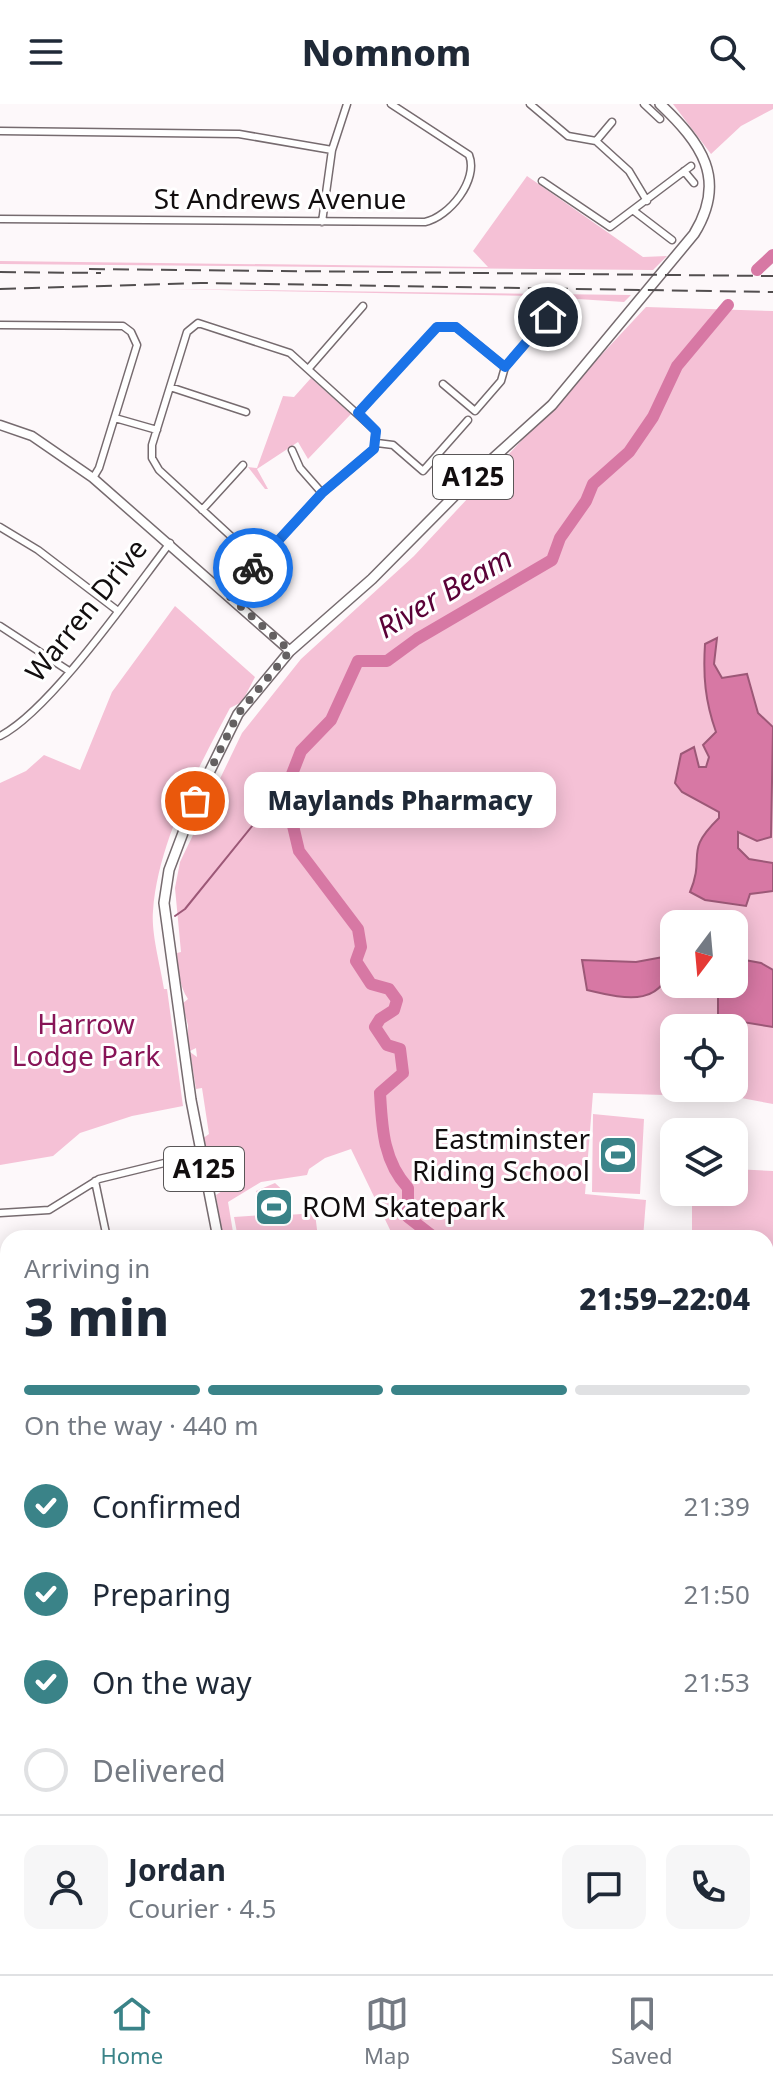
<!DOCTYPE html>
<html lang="en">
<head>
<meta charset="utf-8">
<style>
	body { margin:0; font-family:"Noto Sans",sans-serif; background:#f6f6f7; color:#1f2937; height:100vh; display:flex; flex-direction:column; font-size:30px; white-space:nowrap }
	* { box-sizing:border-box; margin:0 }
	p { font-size:26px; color:#747a83 }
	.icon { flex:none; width:44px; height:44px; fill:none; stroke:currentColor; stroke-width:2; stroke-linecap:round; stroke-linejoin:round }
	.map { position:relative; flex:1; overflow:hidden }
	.details { position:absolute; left:0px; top:1126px; width:774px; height:744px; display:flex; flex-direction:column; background:#fff; border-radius:24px 24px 0 0; box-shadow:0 4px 20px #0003 }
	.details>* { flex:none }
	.needle { width:52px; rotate:196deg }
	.fabs { position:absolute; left:660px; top:806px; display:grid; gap:16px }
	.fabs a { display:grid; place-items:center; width:88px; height:88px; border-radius:16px; background:#fff; box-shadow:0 4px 20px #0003; font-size:40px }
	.pin { position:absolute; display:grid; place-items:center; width:68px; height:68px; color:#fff; margin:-34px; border:4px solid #fff; border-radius:50%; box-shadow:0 2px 8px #0007 }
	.courier { position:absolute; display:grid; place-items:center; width:80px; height:80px; margin:-40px; border:6px solid #1a73e8; border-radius:50%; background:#fff; color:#222; box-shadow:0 2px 10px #0007 }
	.bubble { position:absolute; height:56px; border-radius:16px; background:#fff; box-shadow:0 4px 20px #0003; font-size:26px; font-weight:800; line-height:56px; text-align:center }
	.summary em { font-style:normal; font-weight:800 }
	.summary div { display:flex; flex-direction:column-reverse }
	.summary { display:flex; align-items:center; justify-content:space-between; height:136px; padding:0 24px }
	h1 { font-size:52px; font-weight:800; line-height:60px }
	.bar { display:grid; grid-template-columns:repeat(4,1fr); gap:12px 8px; align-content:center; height:96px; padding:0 24px }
	.bar i { height:10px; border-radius:6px; background:#e0e1e3 }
	.bar .selected { background:#3a8388 }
	.bar p { grid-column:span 4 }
	.line { display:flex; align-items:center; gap:20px; padding:0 24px; border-top:2px solid #e0e1e3 }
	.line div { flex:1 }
	.round { display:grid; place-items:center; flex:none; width:84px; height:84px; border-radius:16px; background:#f6f6f7 }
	ol { padding:0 24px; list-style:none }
	li { display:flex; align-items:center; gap:24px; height:88px }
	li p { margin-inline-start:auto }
	li .icon { padding:8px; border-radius:50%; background:#3a8388; color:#fff; stroke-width:4 }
	li:last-child { color:#747a83 }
	li i { width:44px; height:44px; border:4px solid #e0e1e3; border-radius:50% }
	header { display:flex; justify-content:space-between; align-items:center; height:104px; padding:0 24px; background:#fff; font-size:36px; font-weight:800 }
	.tab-bar { display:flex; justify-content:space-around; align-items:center; height:112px; border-top:2px solid #e0e1e3; background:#fff; font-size:22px; color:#747a83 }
	.tab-bar a { display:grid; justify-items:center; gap:4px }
	.tab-bar .selected { color:#3a8388 }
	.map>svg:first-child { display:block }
	.green { fill:#f5c1d6; fill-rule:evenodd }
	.water { fill:#d778a4; stroke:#9c5877; stroke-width:2 }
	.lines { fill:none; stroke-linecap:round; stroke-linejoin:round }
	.stream { stroke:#9c5877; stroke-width:2 }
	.river { stroke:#d778a4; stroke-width:12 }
	.street-casing { stroke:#766b6f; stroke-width:9 }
	.secondary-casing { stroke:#766b6f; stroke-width:11 }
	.primary-casing { stroke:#766b6f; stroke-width:12 }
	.street { stroke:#fff; stroke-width:6 }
	.secondary { stroke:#fff; stroke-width:8 }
	.primary { stroke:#fff; stroke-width:9 }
	.rail { stroke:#524e4f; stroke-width:2; stroke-dasharray:16 8; stroke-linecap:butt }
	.done { stroke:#646061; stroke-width:8; stroke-dasharray:0 14.4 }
	.route { stroke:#1a73e8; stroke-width:10 }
	.labels { text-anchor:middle; stroke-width:6; stroke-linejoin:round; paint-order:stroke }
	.shield { fill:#fff; stroke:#595657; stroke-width:2 }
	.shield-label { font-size:26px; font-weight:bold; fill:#120e0f }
	.street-label { font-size:28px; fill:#120e0f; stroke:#fff }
	.park-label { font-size:28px; fill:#871457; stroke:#fff }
	.poi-label { font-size:28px; fill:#120e0f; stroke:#fff; text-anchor:end }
	.water-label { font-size:30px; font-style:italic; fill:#5a0137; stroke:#fff }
</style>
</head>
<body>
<header><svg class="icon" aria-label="menu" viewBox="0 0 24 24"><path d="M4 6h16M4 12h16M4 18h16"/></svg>Nomnom<svg class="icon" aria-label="search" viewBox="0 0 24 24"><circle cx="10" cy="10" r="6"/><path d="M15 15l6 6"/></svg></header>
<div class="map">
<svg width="773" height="1870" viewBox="0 0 773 1870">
	<rect width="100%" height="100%" fill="#fdf8fa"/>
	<path class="green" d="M673,0H773V5L741,22L711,50Z
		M527,72L643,153L667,152L653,166L0,160V157L488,163L473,147Z
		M170,185L631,191L624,198L531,192Z
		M646,203L773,207V1000L736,993L593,989L585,1090L646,1096L643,1134H394L351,1045L325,1054L309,1065L307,1071L261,1078L228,1098L234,1134H223L216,1091L228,1083L210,1085L212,1073L202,1035L209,1030L202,984L196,985L190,948L197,953L196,944L188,948V921L182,900L188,895C179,882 178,864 177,849L181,848L175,784L180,758L242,629L301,555L414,452ZM674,820H734V880H674ZM674,924H734V984H674Z
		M311,274L351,310L308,355L298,338L257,365L268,385H265L248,363L257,364L283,292L294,293Z
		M175,502L255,573L242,598L230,604C198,664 158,738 153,807C151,830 161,864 164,885H167L183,1002L132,1012L80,1029L53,1052L0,1061V679L26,667L44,651L80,666L112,588Z
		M593,1010L644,1015L640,1090L592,1088Z
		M734,1065L773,1067V1350H766V1134H692V1090L734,1088Z
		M275,1079L288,1091L283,1097L287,1111L315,1109L318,1134H238L234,1113L265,1111L256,1087Z
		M418,1862H558L553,1870H417Z"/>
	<path class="water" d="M717,534L714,560L722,574L747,570L758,609L773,623L771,733L757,737L738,728V744L749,755L773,759V787L750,790L746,802L705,796L690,788C706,750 683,749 719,714V708L682,688L675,679L681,650L694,643L699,663H706L709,653L703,641L716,628C705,597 703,572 705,540Z
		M674,851C665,904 629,896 587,886L582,856L636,858Z
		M734,854L761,859L773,866V923L718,914V892L694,880H734Z"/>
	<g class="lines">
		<path class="stream" d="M175,812L185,805L291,674"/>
		<path class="river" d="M757,166L773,151
			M435,1134L408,1113V1084C383,1057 382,1023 380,989L403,969L400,945L387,941L375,923L380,915L394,906L397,896L389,885L371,880L356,857L361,843L358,825L299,747L285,688L301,647L331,616L358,557H387L417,535L552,456L560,434L586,397L593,380L629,348L653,313L677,262L728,201
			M515,1870L520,1862"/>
		<defs>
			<path id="street" d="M530,0L568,32L596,37L629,67L647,97
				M644,0L660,15
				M0,27L239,30L332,46
				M596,37L612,18
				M684,67L694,79
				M542,77L610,123L691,62
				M634,107L672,136
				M0,115L425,118C449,113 479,76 469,51L391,0
				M322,118L332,46L347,0
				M0,221L123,222L131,228L137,241L99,364L93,374
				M309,264L363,202
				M443,280L475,307L501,277L505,263
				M170,283L246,308
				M358,309L437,223H456L505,263L548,213
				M115,314L157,326
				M377,339L393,341L423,367L468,316
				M292,346L300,364L322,389
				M202,406L243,361
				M0,423L38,446L118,507
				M228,491L322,389L374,345L376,327L290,249L198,219L187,228L152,341V354L159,366L259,458
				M0,522L69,567
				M0,632C50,607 133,487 170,439
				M95,1077L107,1134
				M0,1109L49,1106L99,1075L201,1050
				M0,1324L8,1260
				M766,1424L773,1427
				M0,1439L8,1440
				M766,1510H773
				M0,1545L8,1546
				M0,1682L8,1683
				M766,1793L773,1792
				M0,1816L8,1817
				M157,1870L158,1862
				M359,1870L360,1862"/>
			<path id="secondary" d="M0,321L32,332L93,374L290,547"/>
			<path id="primary" d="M218,1134L191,996L164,799L169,766L195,697L238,610L290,547L372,475L479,367L552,301L694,130C728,75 701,39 660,0
				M48,1870L49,1862"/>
		</defs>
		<use href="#street" class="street-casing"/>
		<use href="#secondary" class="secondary-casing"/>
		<use href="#primary" class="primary-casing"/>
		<use href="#street" class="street"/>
		<use href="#secondary" class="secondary"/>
		<use href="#primary" class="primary"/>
		<path class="rail" d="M89,165L773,172
			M0,168L101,169
			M0,185L201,179L773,188"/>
	</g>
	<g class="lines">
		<path class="done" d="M195,697L238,610L290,547L228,491L253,464"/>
		<path class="route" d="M253,464L322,389L374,345L376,327L358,309L437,223H456L505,263L548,213"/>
	</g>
	<defs>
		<symbol id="stadium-square" viewBox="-11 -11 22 22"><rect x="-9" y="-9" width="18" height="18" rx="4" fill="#3a8388" stroke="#fff"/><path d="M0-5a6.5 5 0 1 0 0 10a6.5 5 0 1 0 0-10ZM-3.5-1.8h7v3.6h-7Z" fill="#fff"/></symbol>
	</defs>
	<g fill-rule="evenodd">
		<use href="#stadium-square" x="596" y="1029" width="44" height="44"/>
		<use href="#stadium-square" x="252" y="1081" width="44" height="44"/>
	</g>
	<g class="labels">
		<g class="shield">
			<rect x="433" y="351" width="80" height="44" rx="6"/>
			<rect x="164" y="1043" width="80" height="44" rx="6"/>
		</g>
		<g class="shield-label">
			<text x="473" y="382">A125</text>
			<text x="204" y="1074">A125</text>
		</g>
		<g class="street-label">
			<text x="280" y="105">St Andrews Avenue</text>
			<text transform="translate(86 506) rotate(-51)" y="10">Warren Drive</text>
		</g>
		<g class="park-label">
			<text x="86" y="930">Harrow<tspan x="86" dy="32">Lodge Park</tspan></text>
		</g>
		<g class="poi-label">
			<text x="590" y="1045">Eastminster<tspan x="590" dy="32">Riding School</tspan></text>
			<text x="302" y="1113" text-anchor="start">ROM Skatepark</text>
		</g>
		<g class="water-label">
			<text transform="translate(445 489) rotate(-30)" y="10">River Beam</text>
		</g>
	</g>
</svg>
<div class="fabs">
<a><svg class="needle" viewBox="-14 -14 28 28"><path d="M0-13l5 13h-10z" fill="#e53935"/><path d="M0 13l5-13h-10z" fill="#747a83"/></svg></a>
<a><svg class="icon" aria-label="locate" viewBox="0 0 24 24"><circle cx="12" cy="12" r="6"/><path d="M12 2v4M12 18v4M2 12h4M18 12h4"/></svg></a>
<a><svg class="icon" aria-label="layers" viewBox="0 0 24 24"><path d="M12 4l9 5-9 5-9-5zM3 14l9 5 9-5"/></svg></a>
</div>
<div class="pin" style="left:195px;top:697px;background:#ea580c"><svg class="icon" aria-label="bag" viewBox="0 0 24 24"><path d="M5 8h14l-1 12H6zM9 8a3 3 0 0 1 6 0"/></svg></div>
<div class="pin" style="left:548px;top:213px;background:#1f2937"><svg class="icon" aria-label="home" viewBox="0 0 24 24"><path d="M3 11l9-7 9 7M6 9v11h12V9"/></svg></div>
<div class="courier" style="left:253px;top:464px"><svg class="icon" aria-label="bike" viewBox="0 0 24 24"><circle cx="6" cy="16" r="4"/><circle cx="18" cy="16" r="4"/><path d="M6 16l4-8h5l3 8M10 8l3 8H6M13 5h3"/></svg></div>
<div class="bubble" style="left:244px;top:668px;width:312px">Maylands Pharmacy</div>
<section class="details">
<div class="summary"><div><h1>3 min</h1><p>Arriving in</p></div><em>21:59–22:04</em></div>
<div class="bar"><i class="selected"></i><i class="selected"></i><i class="selected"></i><i></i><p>On the way · 440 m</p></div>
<ol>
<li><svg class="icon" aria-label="check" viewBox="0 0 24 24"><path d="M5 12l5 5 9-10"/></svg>Confirmed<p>21:39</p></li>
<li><svg class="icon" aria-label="check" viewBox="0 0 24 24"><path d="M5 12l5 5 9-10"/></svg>Preparing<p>21:50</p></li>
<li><svg class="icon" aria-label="check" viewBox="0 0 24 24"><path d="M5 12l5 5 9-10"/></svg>On the way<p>21:53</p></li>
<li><i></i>Delivered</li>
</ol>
<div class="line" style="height:144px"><a class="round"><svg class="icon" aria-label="person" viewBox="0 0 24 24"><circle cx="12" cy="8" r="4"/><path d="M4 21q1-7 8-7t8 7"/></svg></a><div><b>Jordan</b><p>Courier · 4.5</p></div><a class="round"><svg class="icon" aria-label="chat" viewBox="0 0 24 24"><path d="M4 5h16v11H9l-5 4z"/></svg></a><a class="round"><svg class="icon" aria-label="phone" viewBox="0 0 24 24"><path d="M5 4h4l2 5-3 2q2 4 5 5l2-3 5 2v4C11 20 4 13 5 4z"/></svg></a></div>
</section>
</div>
<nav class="tab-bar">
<a class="selected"><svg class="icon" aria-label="home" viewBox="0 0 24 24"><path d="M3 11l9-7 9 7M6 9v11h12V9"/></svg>Home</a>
<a><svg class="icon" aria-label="map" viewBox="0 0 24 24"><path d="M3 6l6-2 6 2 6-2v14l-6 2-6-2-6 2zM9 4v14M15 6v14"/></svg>Map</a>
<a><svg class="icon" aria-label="saved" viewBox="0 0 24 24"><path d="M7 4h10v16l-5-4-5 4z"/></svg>Saved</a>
</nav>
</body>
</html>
